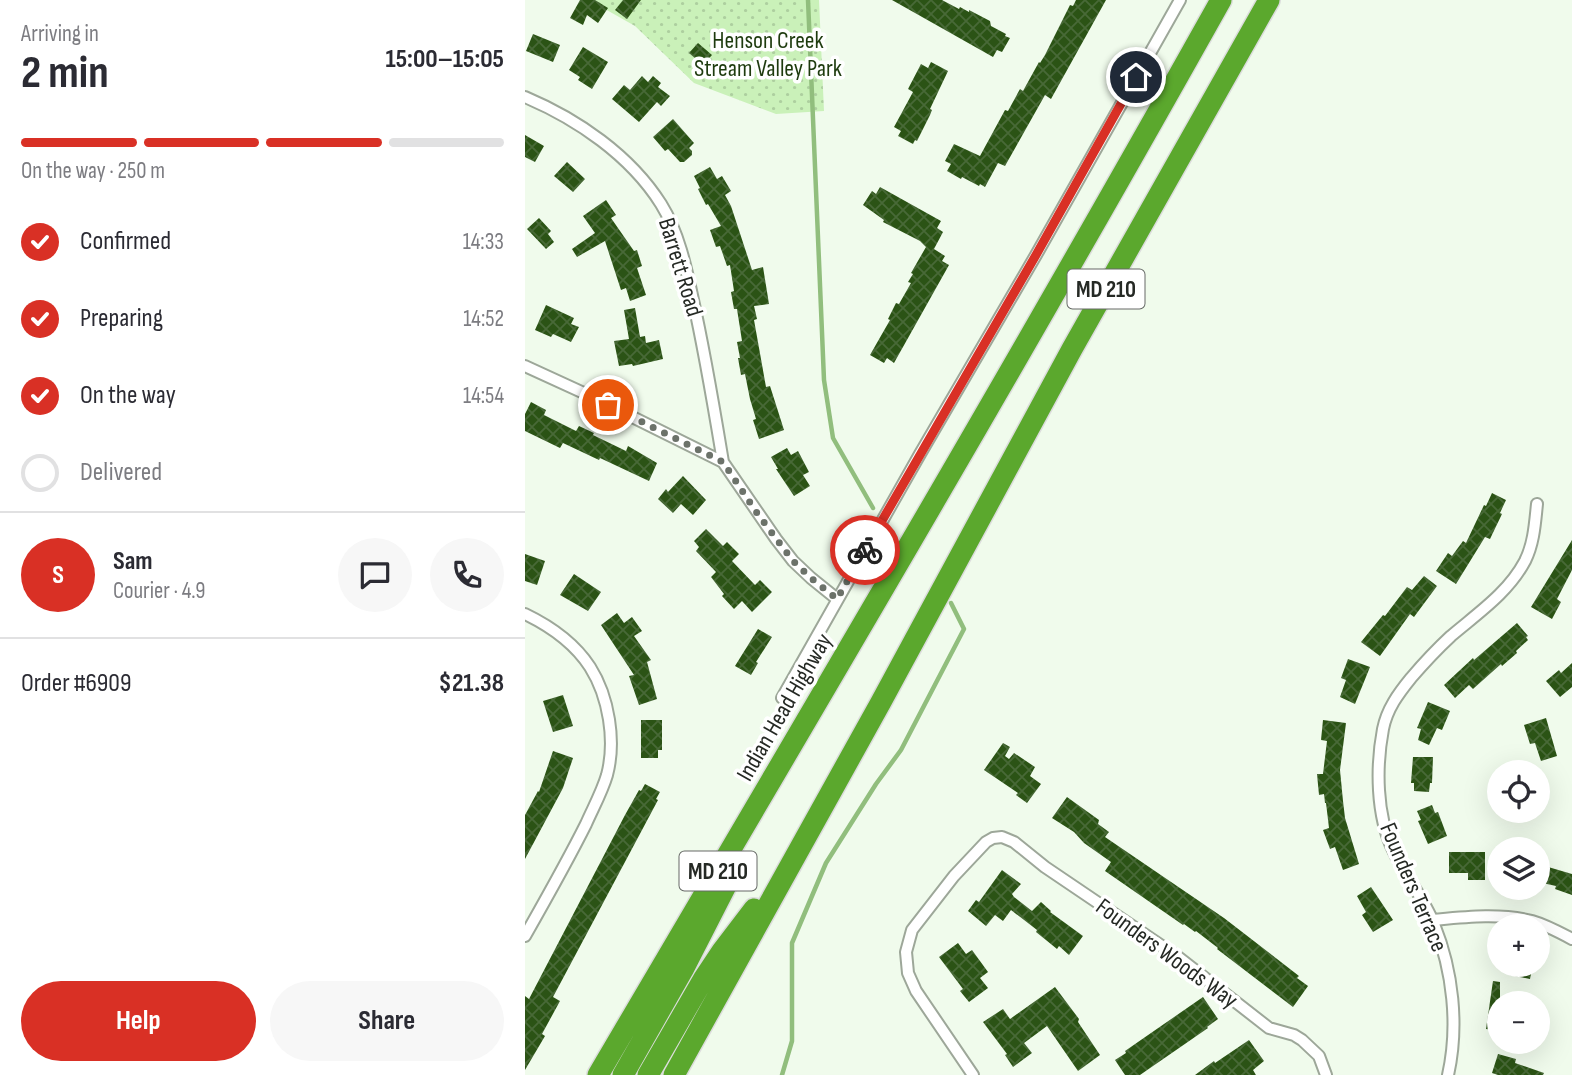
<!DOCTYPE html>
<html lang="en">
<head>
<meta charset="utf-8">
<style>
	body { margin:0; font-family:"Sofia Sans Condensed",sans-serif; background:#f7f7f7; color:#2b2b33; height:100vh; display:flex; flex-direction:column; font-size:26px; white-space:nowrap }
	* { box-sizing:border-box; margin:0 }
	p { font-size:23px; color:#7c7c81 }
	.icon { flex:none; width:38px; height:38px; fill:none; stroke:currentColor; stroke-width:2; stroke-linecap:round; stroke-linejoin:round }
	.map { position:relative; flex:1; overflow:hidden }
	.drawer { display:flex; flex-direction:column; background:#fff; width:525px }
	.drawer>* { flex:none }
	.buttons { position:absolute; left:962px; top:760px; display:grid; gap:14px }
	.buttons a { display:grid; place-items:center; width:63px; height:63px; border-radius:50%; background:#fff; box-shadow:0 7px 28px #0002; font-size:35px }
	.pin { position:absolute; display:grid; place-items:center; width:60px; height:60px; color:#fff; margin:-30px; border:4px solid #fff; border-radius:50%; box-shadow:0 2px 7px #0007 }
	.courier { position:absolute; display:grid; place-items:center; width:70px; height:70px; margin:-35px; border:5px solid #d93025; border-radius:50%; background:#fff; color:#222; box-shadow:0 2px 9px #0007 }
	.headline em { font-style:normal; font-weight:700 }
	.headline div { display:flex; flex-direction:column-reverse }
	.headline { display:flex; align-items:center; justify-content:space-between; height:119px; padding:0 21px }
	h1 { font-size:46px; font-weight:700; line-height:52px }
	.bar { display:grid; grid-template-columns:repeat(4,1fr); gap:10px 7px; align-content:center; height:84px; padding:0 21px }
	.bar i { height:9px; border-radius:5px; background:#e1e1e2 }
	.bar .on { background:#d93025 }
	.bar p { grid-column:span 4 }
	.line { display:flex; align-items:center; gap:18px; padding:0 21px; border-top:2px solid #e1e1e2 }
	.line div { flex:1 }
	.round { display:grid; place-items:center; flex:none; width:74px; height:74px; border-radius:37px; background:#f7f7f7 }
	ol { padding:0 21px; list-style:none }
	li { display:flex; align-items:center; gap:21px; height:77px }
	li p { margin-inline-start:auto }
	li .icon { padding:7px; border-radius:50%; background:#d93025; color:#fff; stroke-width:4 }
	li:last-child { color:#7c7c81 }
	li i { width:38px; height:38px; border:4px solid #e1e1e2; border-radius:50% }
	.action { display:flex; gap:14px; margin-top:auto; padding:14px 21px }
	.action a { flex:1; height:80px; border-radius:42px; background:#d93025; color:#fff; font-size:28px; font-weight:700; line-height:80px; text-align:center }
	.action a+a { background:#f7f7f7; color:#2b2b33 }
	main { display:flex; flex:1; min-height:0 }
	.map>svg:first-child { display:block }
	.grass { fill:url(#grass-dots) }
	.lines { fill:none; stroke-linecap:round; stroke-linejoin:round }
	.stream { stroke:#91be7d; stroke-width:4.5 }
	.building { fill:url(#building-cross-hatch) }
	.street-casing { stroke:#9da799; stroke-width:14 }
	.highway-casing { stroke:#dcdddc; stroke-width:24 }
	.street { stroke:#fff; stroke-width:10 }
	.highway { stroke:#5ba82d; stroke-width:21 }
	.done { stroke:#6c726a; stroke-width:7; stroke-dasharray:0 12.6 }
	.route { stroke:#d93025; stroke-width:9 }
	.labels { text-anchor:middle; stroke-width:7; stroke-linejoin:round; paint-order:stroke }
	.shield { fill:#fff; stroke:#666966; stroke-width:2 }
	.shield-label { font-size:23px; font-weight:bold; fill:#252924 }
	.park-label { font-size:24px; fill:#1e3b0e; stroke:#fff }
	.street-label { font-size:24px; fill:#252924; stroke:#fff }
</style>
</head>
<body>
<main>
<section class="drawer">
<div class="headline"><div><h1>2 min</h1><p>Arriving in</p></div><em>15:00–15:05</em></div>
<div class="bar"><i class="on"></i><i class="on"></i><i class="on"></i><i></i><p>On the way · 250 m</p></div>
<ol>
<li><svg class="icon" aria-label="check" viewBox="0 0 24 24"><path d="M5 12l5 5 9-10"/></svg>Confirmed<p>14:33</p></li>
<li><svg class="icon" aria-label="check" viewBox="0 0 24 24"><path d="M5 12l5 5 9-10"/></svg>Preparing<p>14:52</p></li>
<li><svg class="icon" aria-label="check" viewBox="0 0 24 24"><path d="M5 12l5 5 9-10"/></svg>On the way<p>14:54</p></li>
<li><i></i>Delivered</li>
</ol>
<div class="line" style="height:126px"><b class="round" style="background:#d93025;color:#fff">S</b><div><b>Sam</b><p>Courier · 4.9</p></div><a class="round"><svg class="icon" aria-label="chat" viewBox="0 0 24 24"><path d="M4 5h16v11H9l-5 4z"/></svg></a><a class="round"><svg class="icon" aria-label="phone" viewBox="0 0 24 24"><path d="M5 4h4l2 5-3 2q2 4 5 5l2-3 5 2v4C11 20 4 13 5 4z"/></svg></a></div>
<div class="line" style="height:91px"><div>Order #6909</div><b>$21.38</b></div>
<div class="action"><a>Help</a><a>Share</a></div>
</section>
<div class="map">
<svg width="1047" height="1075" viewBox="0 0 1047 1075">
	<defs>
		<pattern id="grass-dots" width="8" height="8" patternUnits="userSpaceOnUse" patternTransform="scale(1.75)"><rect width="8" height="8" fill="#caf1b9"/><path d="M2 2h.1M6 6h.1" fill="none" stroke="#adcf9f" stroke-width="1.8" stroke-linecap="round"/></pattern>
		<pattern id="building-cross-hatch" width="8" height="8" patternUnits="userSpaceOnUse" patternTransform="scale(1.75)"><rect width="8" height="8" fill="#2b5315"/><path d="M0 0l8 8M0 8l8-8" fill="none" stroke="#486937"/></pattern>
	</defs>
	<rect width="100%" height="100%" fill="#f0fbec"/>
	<path class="grass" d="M64,0H294L299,111L251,114L169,83L110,26Z"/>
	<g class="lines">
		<path class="stream" d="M283,0L299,380L308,438L348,508
			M257,1075L267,1041V943L301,863L351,784L376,750L439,629L426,603"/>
	</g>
	<path class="building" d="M55,0H70L83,8L73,23L62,15L58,25L45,18Z
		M98,0H116L102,19L90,10Z
		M367,0H417L434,9L435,7L444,12V10L465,21L466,26L481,34L480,36L485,38L477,52L472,50L468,57Z
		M551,0H581L526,99L520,95L480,166L473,163L460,187L455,184L454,186L437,177L436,179L422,171L426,164L420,161L429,144L455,156L480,110L483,111L495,89L498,91L514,62L515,63L520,55L545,5L548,6Z
		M8,34L35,45L28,62L1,51Z
		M173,43L187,55L178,65L164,53Z
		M58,47L83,62L67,89L53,80L55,77L44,70Z
		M406,62L423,71L405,109L407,110L405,115L392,141L390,140L388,144L373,136L376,131L369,127L388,92L383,89L396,64L403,68Z
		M117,76L123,82L128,76L136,83L133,87L145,96L136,106L132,102L114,122L87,99L99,85L105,90Z
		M148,119L169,143L164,148L167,151V155L159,162H155L143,149L140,151L128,137Z
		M0,135L19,146L10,162L0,157Z
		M42,162L60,179L48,192L29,176Z
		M185,167L192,179L197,176L206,191L200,195L206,206L227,270L238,267L244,304L229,306L232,319L229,320L241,387L245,386L259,430L234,439L228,420L231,419L225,399L220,374L216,375L213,358H215L212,342L217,341L212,309H209L206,292L209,291L205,265L202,266L195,246L191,247L185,230L196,226L183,204L181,205L173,189L175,188L169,176Z
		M355,187L416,221L412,228L418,232L409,249L420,256L417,261L424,265L369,363L362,358L359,363L345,355L365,320L363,319L371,303L374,304L386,283L383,282L388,274L386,273L401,247L395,241L358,222L359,220L338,205L347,191L351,194Z
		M81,200L91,215L86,218L109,251L112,250L117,266L112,268L121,295L105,301L101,288L96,290L80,241L52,257L47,249L70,233L58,216Z
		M14,218L26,231L23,234L29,242L21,249L2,229Z
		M21,305L49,318L46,324L54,327L46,342L28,334L26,337L10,330Z
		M110,308L115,337L120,336L121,343L134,340L138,359L108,366L107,364L94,366L89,341L104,339L99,310Z
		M6,402L21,410L19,415L51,431L54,426L69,433L68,435L101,451L103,446L132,463L124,481L75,458L74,460L38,443L35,448L0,431V414Z
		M262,448L266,455L273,451L284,472L278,475L285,486L269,496L251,469H253L246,457Z
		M158,476L181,500L168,515L156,504L148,513L133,499L141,489L143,492Z
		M967,493L981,500L975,513L977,514L965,539L960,537L931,584L911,571L923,553L927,556L938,541L941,543L959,505L961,506Z
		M181,529L198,546L202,542L214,554L207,561L230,585L235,580L247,592L227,612L217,601L209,609L197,596L199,594L186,577L191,572L171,551L174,547L169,541Z
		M1047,540V570L1032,599L1036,602L1027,619L1006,607Z
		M0,554L20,561L12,585L0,581Z
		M49,574L76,592L63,611L35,595Z
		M899,576L912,586L889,617L885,614L855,656L836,642L858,615L860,616L882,587L887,590Z
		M92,613L99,623L107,617L117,631L109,636L126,660L122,662L132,699L114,705L104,676L109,675L76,625Z
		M992,623L1003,636L1001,637L1003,640L991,651L992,653L977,666L976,664L948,689L944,685L930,698L919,685L948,658L949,660Z
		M233,629L247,637L231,662L233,663L226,675L210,666Z
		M823,659L845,667L830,704L815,697L821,680L816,678Z
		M1047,663V687L1035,697L1021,681L1034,670L1036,673Z
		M38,695L48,726L28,732L18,701Z
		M903,702L925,711L917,730L912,728L904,745L893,740L896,729L892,728Z
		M1021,718L1032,756L1016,761L1010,743L1005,744L999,725Z
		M116,720H137V750H133V758H116Z
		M798,720L821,723L815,770L818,801L820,818L834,864L818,870L810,847L805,849L798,830L804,828L801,803H800L799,794L794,795L792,774H798L802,741L796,740Z
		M478,743L485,747L480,756L484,759L489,753L510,767L505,776L516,784L502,803L491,795L493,793L459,770Z
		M28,751L48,758L38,788L0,859V815L13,791L14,792Z
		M888,757H908L907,783H905L904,792L889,791V783H886Z
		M120,784L135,792L131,799L133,800L28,997L35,1001L17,1034L20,1036L0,1070V996L4,999L100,815L114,790L116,791Z
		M542,797L574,820L573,824L584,832L580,837L699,918L774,976L772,978L783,986L768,1007L692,949L693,948L671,931L670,932L659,924L658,925L580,871L586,862L559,843L549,832L527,818Z
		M907,805L910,813L913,812L922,836L903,844L893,821L896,820L892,811Z
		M924,852H960V880H943V873H924Z
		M1013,864L1047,874V895L1030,889L1031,886L1013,882Z
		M477,870L496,884L487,894L489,897L507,911L516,902L526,911L525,912L558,936L544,955L534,946L532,949L511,932L512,930L486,910L478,921L470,915L461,926L443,911L451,900L454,902Z
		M846,887L868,920L848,932L837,915L841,912L832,896Z
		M433,943L441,954L447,950L463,972L455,978L463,988L444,1002L435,991L438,989L414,957Z
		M987,964H1008L1005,979L985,975Z
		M968,981L975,982V1031L961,1029Z
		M530,987L554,1019L553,1022L575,1055L553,1071L522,1026L499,1043L507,1053L488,1067L480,1055L482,1054L458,1022L478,1009L485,1019Z
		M678,997L693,1019L682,1027L683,1028L615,1075H600L590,1060L601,1053L600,1051Z
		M724,1040L739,1061L728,1070L731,1075H670L689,1061L690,1063Z
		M973,1054L991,1059L990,1063L1019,1073L1018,1075H973L967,1073Z"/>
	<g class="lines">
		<defs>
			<path id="street" d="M0,97C52,119 105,155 136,204C154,233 161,267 168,300C180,353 189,408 198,462
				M0,366L61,394L198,462L251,539L268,561L286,578L312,599
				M0,614C25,626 50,644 65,667C84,697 91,741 82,775C77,792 68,808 61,824C42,862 21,899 0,936
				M257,698L395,454L511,255L655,0
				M908,920C940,917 975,913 1007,921C1021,925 1034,932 1047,939
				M448,1075L391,991L383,973L381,952L387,930L429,876L461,842L468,838L477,837L489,842L520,867L653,957L744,1028L769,1035L777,1040L794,1056L801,1075
				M923,1075C934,1026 928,971 909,924C899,898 879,875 868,850C851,815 851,766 858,729C862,709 873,694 886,678C898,664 912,649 926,636C953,613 983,593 1000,561C1009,543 1010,523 1012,504"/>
			<path id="highway" d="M73,1075C283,718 494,361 696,0
				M98,1075L159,968L205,878
				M123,1075L179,978L197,951L229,909
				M149,1075L356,702L547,349L744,0"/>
		</defs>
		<use href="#street" class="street-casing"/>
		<use href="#highway" class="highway-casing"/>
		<use href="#street" class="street"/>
		<use href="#highway" class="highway"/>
	</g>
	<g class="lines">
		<path class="done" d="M83,405L198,462L232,513L268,561L286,578L312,599L340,550"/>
		<path class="route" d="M340,550L511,255L611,77"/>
	</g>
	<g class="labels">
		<g class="shield">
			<rect x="542.5" y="269.5" width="77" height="39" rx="5"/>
			<rect x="154.5" y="851.5" width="77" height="39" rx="5"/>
		</g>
		<g class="shield-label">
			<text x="581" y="297">MD 210</text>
			<text x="193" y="879">MD 210</text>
		</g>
		<g class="park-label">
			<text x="243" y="48">Henson Creek<tspan x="243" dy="28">Stream Valley Park</tspan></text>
		</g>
		<g class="street-label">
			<text transform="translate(156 267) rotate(73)" y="8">Barrett Road</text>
			<text transform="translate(259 707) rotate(-60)" y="8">Indian Head Highway</text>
			<text transform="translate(889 887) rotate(67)" y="8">Founders Terrace</text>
			<text transform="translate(642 953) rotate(36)" y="8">Founders Woods Way</text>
		</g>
	</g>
</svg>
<div class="buttons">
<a><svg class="icon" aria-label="locate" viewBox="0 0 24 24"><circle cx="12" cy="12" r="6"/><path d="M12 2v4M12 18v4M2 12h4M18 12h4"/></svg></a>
<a><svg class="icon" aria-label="layers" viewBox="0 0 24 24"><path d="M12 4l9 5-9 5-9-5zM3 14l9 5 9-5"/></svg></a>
<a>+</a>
<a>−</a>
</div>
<div class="pin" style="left:83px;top:405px;background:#ea580c"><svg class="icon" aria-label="bag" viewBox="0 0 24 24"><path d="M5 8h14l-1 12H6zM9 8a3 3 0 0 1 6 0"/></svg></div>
<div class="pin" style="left:611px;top:77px;background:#1f2937"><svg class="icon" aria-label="home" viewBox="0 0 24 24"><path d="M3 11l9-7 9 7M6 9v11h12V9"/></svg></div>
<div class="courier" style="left:340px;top:550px"><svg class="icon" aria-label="bike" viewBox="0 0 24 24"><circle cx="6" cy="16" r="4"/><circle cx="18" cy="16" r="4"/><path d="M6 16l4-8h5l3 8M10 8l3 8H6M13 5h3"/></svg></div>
</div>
</main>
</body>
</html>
